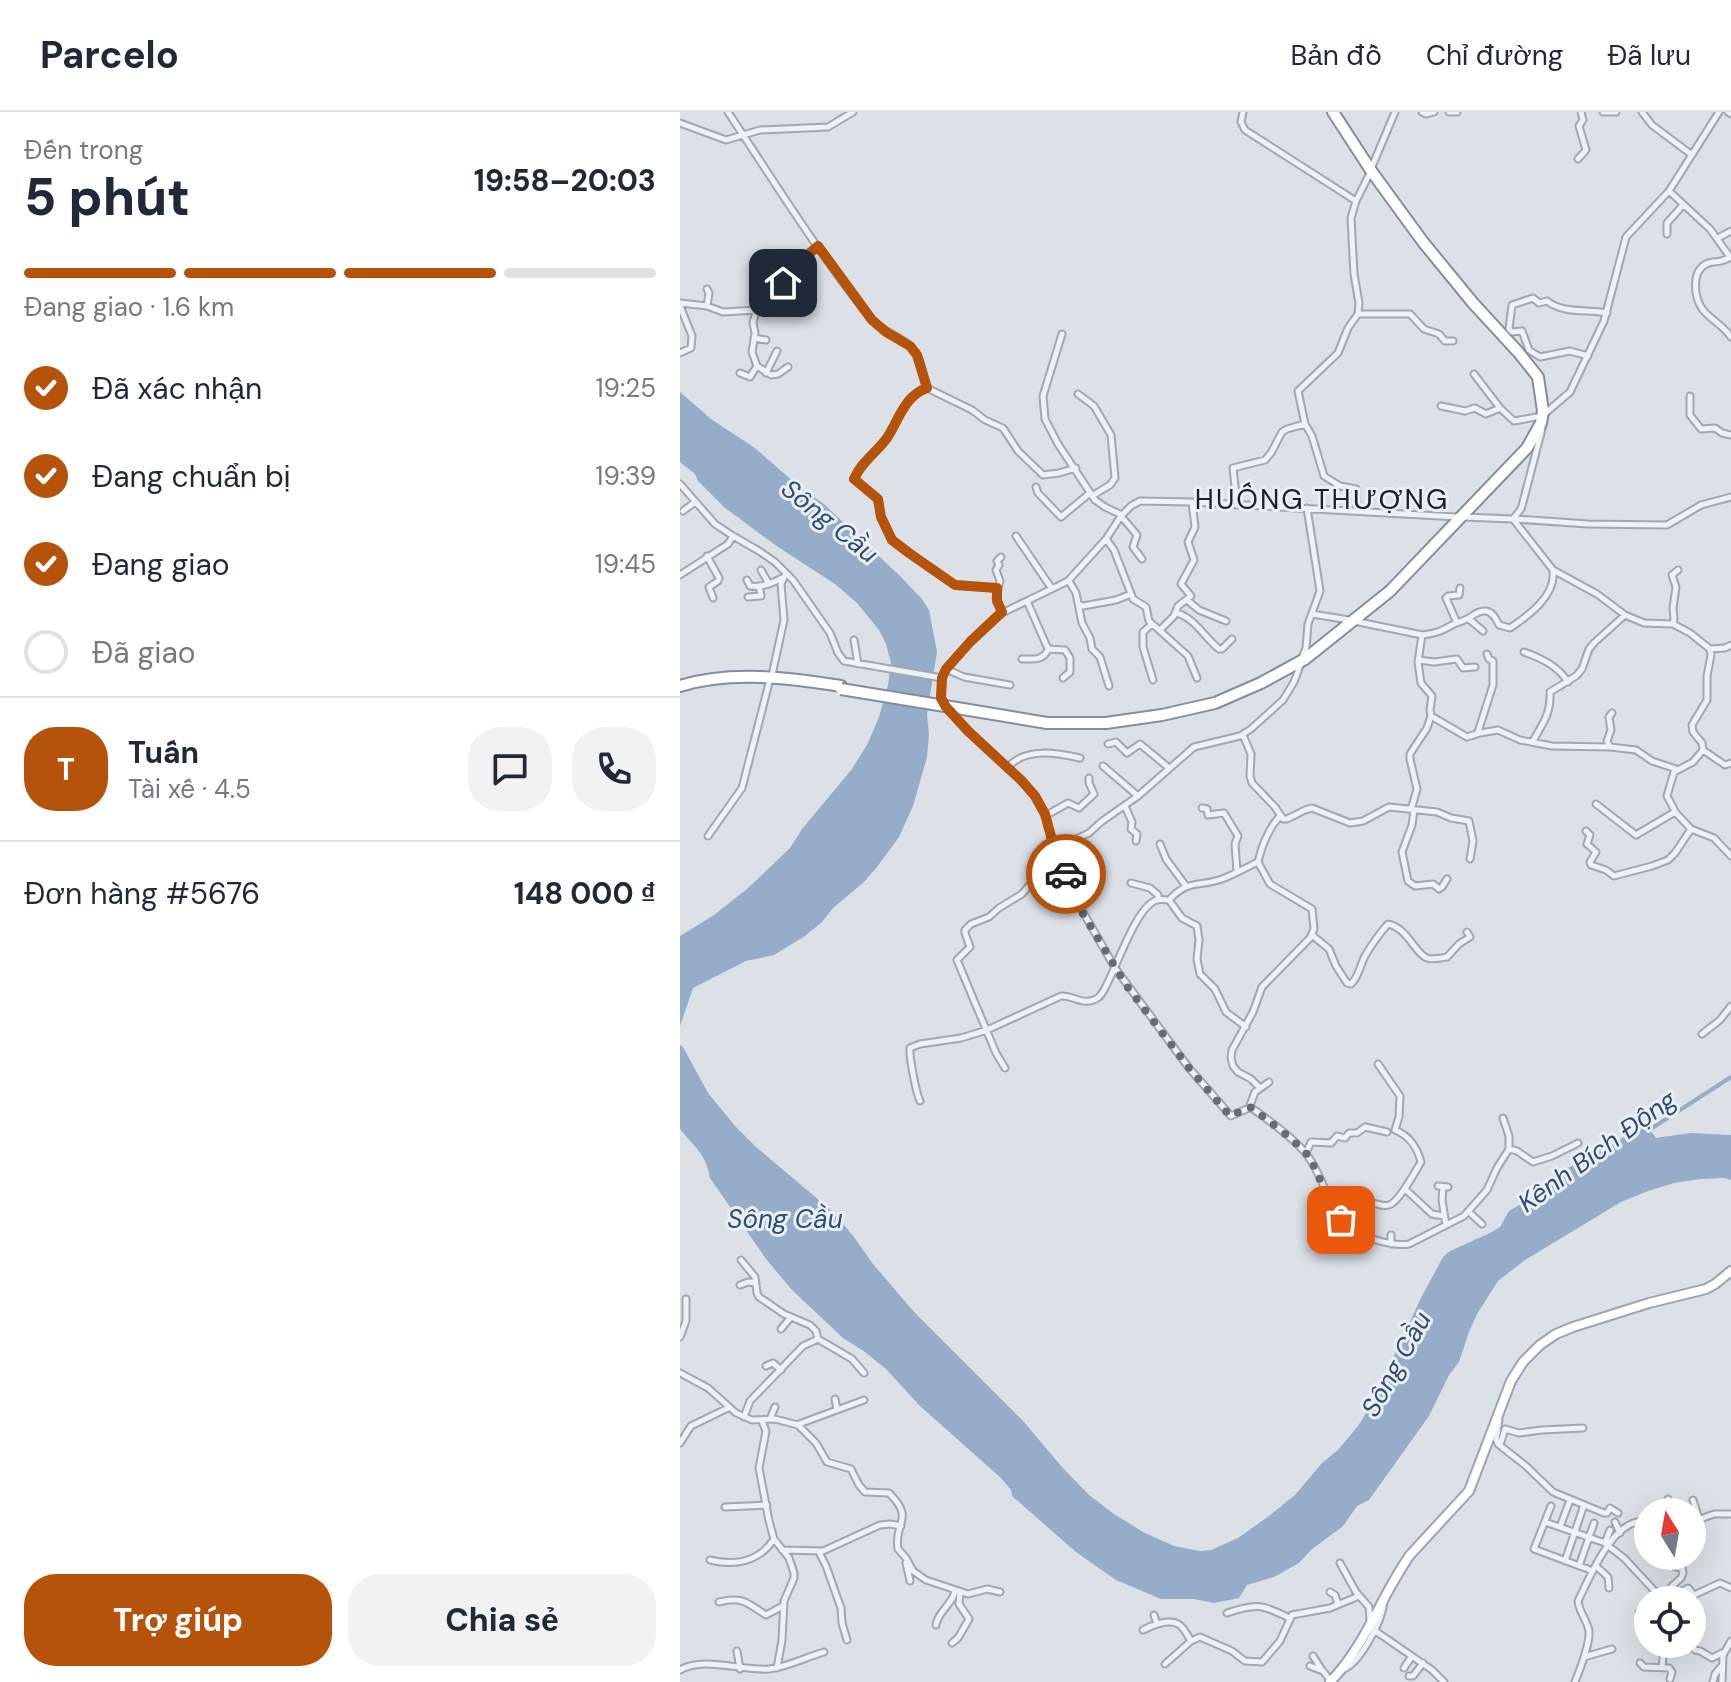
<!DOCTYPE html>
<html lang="vi">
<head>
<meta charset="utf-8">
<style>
	body { margin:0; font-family:"DM Sans",sans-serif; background:#f2f2f3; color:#1f2937; height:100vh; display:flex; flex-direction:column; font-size:30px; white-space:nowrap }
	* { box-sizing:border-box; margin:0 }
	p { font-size:26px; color:#747a83 }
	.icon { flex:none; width:44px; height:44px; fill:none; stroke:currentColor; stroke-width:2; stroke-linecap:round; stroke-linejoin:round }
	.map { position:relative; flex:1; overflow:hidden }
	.drawer { display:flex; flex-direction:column; background:#fff; width:680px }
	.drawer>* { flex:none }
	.needle { width:52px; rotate:349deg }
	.fabs { position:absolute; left:954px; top:1386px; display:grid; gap:16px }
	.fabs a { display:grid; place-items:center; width:72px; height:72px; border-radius:50%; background:#fff; box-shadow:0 8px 32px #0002; font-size:40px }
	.pin { position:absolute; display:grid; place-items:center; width:68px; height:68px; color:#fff; margin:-34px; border-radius:16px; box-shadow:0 4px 12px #0006 }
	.courier { position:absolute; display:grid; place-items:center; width:80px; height:80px; margin:-40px; border:6px solid #b45309; border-radius:50%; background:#fff; color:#222; box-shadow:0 2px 10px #0007 }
	.summary em { font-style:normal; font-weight:800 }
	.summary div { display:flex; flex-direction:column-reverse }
	.summary { display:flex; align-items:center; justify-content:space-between; height:136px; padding:0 24px }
	h1 { font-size:52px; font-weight:800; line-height:60px }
	.bar { display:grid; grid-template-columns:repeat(4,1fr); gap:12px 8px; align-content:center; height:96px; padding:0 24px }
	.bar i { height:10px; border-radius:6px; background:#e0e1e3 }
	.bar .current { background:#b45309 }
	.bar p { grid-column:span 4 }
	.line { display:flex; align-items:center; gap:20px; padding:0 24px; border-top:2px solid #e0e1e3 }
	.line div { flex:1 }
	.round { display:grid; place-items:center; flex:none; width:84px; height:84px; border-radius:32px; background:#f2f2f3 }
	ol { padding:0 24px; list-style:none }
	li { display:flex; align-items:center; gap:24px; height:88px }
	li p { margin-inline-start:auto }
	li .icon { padding:8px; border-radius:50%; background:#b45309; color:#fff; stroke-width:4 }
	li:last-child { color:#747a83 }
	li i { width:44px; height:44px; border:4px solid #e0e1e3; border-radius:50% }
	.action { display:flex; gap:16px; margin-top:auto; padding:16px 24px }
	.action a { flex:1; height:92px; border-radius:32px; background:#b45309; color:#fff; font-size:32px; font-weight:800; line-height:92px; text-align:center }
	.action a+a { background:#f2f2f3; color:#1f2937 }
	header { display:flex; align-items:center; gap:48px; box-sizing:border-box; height:112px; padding:0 40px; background:#fff; border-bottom:2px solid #e0e1e3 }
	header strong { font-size:38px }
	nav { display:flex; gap:44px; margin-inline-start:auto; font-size:28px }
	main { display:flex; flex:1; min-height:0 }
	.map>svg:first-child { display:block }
	.water { fill:#95adc8 }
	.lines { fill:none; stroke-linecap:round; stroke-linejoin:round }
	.canal { stroke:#95adc8; stroke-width:4 }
	.minor-casing { stroke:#a1a7b1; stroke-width:9 }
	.major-casing { stroke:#9ba4b3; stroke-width:12 }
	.highway-casing { stroke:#838d9d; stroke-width:14 }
	.minor { stroke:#eef1f5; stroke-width:5 }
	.major { stroke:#fff; stroke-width:8 }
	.highway { stroke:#fff; stroke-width:10 }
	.highway-bridge-casing { stroke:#838d9d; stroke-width:14; stroke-linecap:butt }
	.highway-bridge { stroke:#fff; stroke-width:10 }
	.done { stroke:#656c78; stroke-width:8; stroke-dasharray:0 14.4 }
	.route { stroke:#b45309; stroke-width:10 }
	.labels { text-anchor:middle; stroke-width:6; stroke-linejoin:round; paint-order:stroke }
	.water-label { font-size:26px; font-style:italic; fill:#2e4c72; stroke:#ebeff4 }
	.quarter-label { font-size:28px; letter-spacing:2px; fill:#181f2e; stroke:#ebeff4 }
</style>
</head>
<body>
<header>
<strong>Parcelo</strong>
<nav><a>Bản đồ</a><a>Chỉ đường</a><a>Đã lưu</a></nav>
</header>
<main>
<section class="drawer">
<div class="summary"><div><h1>5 phút</h1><p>Đến trong</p></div><em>19:58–20:03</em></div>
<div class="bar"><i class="current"></i><i class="current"></i><i class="current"></i><i></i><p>Đang giao · 1.6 km</p></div>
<ol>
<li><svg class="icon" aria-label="check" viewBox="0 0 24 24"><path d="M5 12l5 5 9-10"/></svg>Đã xác nhận<p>19:25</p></li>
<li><svg class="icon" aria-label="check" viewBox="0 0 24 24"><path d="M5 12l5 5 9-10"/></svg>Đang chuẩn bị<p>19:39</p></li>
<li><svg class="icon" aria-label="check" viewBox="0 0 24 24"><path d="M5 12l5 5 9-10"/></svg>Đang giao<p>19:45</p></li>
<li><i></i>Đã giao</li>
</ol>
<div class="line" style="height:144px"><b class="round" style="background:#b45309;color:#fff">T</b><div><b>Tuấn</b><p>Tài xế · 4.5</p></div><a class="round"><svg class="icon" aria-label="chat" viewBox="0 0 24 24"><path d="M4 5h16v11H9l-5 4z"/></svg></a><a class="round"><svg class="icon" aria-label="phone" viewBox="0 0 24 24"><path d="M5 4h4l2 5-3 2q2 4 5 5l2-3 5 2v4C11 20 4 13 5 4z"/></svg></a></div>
<div class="line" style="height:104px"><div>Đơn hàng #5676</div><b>148 000 ₫</b></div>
<div class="action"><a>Trợ giúp</a><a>Chia sẻ</a></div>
</section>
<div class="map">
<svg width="1051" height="1570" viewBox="0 0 1051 1570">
	<rect width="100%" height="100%" fill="#dce0e7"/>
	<path class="water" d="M0,280L31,307L75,336L115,371L145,393L220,464L242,487L249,498L257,540L247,602L249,622L247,645L233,694L219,725L197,755L184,770L153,796L142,810L125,824L94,843L66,849L13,876L0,914V824L34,803L67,777L110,736L122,717L172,657L188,631L199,605L208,573L211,551L206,532L199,518L177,491L155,472L98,435L44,395L18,369L15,362L0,350Z
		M0,933L3,935L28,981L55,1014L75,1034L153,1100L174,1125L193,1152L235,1201L344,1310L381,1354L409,1383L434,1402L463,1420L494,1434L520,1439L531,1438L558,1426L589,1404L615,1383L642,1351L658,1338L678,1314L691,1293L741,1186L763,1145L770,1139L810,1121L820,1115L829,1099L864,1079L886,1057L930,1034L965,1011L976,1026L1011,1021L1051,1023V1068L1045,1066L1021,1067L994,1071L968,1079L941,1090L845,1148L818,1169L797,1202L789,1220L779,1250L769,1263L749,1304L689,1388L677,1394L663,1414L631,1438L619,1451L594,1465L567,1473L559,1486L534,1491L514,1487H481L436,1468L396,1440L332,1384L331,1378L321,1366L240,1294L206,1257L185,1240L163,1226L112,1178L86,1147L30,1066C26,1041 14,1035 0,1017Z"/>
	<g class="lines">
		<path class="canal" d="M966,1020L1051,965"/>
		<defs>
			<path id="minor" d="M48,0C93,68 137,139 188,203C201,221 225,224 236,241C242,250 243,265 247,276L292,298L305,308L323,316L338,339L363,363L379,361L396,356
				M563,0L561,10L565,18L676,89
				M742,0L746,2L754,0
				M769,0H777
				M923,0H936
				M962,0L972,13L1012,43
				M1048,0L1051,2
				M0,11L46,28L80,18L148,15L173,0
				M898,47L906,38L899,14L903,8L901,0
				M691,57L715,0
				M989,79L1030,117L1050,145C1041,152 1034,148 1026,152C1011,160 1014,186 1023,198C1031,208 1043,213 1051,225
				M987,122V111L1003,93
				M1038,126L1051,119
				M103,171L114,180L121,179
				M0,191L27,194L43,200L78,198L90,188L118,151L138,134
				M0,194L12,224L11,236L0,241
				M27,194L29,181L27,177
				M76,199L73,211L75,221L72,240L77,254L91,263L98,262L108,255
				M678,202H730L744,217L759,222L765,229H773
				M382,222L363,284L365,307L378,332L415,388L425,395L442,403
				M74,226L86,228
				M908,244L890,239L860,245L849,238L842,219L832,220L829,217L832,193L853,186L859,191L867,189C884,202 906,197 927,201
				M60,261L70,265L77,254
				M86,261L97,239
				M794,262L820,296L834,309L862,304L890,280L924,209L946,125L989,79L1039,0
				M247,276C224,285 219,308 207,326C196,341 181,350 174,367L197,386L202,407L212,428L229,441L275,473L317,476
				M398,282L414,294L431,323L435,366L430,373L412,384
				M1010,284V303L1021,317L1035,316L1042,321L1051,323
				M761,294L785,299L795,296L806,302L820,296
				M0,372L35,412L53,424L79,439L95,450L113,468L150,521L158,541L164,549L262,566
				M356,375L358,381L381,405L410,381
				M557,393L553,356L585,348L591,341L602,320L607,317L625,312
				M3,399L15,390
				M677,399L676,377L660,374L644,364L632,324L625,312L618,279L658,241L668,216L678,202L679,191L674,162L671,106L676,89L689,63
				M441,404L457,423L453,435L462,447
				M783,405L833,407L841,397L843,390L862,317
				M833,407L873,458L917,482L945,503L964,511L993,512L1010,521L1030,537L1045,536L1051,533
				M835,407L908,412L987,413L1021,393L1051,385
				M336,424L372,477
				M426,427L434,438L453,487L466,495L469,509L508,544L517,566
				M27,444L39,466L38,469L29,475L33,486
				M321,445L317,449L319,453L316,458L320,469L316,486L322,500
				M81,458L89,472
				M0,463L48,432L53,424
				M67,468L70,474C81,476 93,471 102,466
				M389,469L396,481L402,511L410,526L412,537L420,545L429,574
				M68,485L81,484L79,474
				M507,488L519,498L546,509
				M347,489L368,537
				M399,493L403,494L436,488L451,482
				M496,501C513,504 526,527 539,537H542L552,527
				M632,502L669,508
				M789,507L803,519
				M674,509L742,523C756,522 763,518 774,512C779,510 783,509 787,507C793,504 798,498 806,499C813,500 816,507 819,513L830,516C848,504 876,484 873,459
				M777,511L766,486L768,484L779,483L780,476
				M472,512L463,520V535L473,568
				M993,512L994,507L993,496L996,475L992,463L998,458
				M480,518L494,504L498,494L511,484L501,472L514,448L508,430L515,415L512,390
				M174,528L178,552
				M368,537L385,538L390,546V560L383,566
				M1030,537L1031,543L1027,564V588L1012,613L1013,620L1022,631L1023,638L1013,650L994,660L987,684L996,701L1011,717L1034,726L1051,744
				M844,540C861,546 878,554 888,570
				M623,543L626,536L628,512L640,479L627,396
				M342,547C352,547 364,549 368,537
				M739,548L754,550L777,547L783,556L795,555
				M266,557L284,565L330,573
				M92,563L104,508L101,472L106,461
				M932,601L929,605L931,618L927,629L930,635L956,638L972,649L996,657
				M751,604L787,625L800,621L818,618L840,628L872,634L930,635
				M798,620L813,573V549L809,547L807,542
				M563,623L571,642L570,664L572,671L595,695L603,707H607L625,698L632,696L670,711L683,709L709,695L757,700L771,706L789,709L793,729L790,747
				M853,629C863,611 871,602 870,580L896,564L902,557L909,537L915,530L945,503
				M428,632L436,630L447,641L460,632L489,656
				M1023,638L1045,653L1051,651
				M423,654L458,684
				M328,655C346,635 377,641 400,646
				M916,692L956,723L995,700
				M445,694L452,710L451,717L457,722L456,729
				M522,696L527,697L528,703L544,701L558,724L555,732L557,760
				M731,698L737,677L730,647V642L747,616L751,604L750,598L752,584L741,571L738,550L742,523
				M734,698L732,713L722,740L728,769L735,774L753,772L759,777L762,775L767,767
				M365,704L388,691L399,696L414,682L409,671V666
				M906,719L910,723L907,732L916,740L910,750L911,753L926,758L934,764L972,754L988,748L995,741L1011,717
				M28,724L62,676L89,571
				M480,732L486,747L506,774
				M375,737L409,721L421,710L458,684L514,635L560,624L571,617L603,588L614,570L621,551
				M451,771L470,776L478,783V788
				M489,788L502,806L517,814L519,828L517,847L520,862L535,877L546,900L566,915
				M632,823L649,837L656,854L667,871L671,872C679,865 680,853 685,844C692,832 699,822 708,812C728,816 735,842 747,846C753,848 762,846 767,845L779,832L790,825L787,820
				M1022,922L1040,908L1051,894
				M325,956L316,941L277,848L290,835L285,821V818L291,812L309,805L319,796L342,782L377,740
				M589,970L575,980L569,996L551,1004L509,956L435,856L395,786L372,728L365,702L355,684L342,669L288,619L266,595L261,586L262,566L266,557L290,530L318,503L388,469L426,427L441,404L451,394L460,389L512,390L777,405
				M580,976L571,967L558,960L553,954L551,946L552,938L573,900L582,875L630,826L634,817L632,797L590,772L578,750C582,733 588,717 600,704
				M240,989C236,981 229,944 230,936L240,932L281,926L307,918L381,884C393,883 403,894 416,887C422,884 424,878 427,872C437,854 457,793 477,788C481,787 485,788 489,788C508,767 519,775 542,767C555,762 567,755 578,750
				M570,995C585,1005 617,1029 627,1043C652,1077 645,1111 693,1127C705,1131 717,1134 729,1132L784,1104L807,1078L817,1056L829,1037V1024L823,1006
				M829,1037L837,1039L853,1050L872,1044L898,1031
				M626,1041L631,1030L651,1031L657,1024L665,1026L669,1021H677L685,1015L707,1020
				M758,1074L768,1075
				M763,1075L762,1088L766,1113
				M725,1077L752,1102L764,1104
				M789,1100L802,1112
				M675,1119C682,1109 678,1100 683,1091C694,1088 701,1096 709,1093C719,1090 735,1060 741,1050C737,1035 730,1024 715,1018L719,1005L720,984L698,952
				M711,1132V1123
				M61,1148L75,1165L77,1181L79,1185L104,1202L130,1213L136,1219L138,1227L172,1247L184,1261
				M60,1173L68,1170L76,1171
				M101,1217L111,1205
				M0,1225L6,1209V1187
				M86,1254L93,1251L101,1258
				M0,1261L28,1276L56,1301L72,1308L95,1307L118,1313L136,1331L147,1350L171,1357L179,1373L185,1380L209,1381C236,1408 213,1410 218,1437L226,1446L233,1459L246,1468L288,1482L307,1477L320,1480
				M155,1287L157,1298
				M64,1305L70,1289L123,1234L138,1227
				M90,1307L95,1295
				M819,1308L816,1327L818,1332L846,1354L873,1380L924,1401H927L930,1396L938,1401
				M82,1309L86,1319L79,1356L89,1409L94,1427L109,1446L114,1461V1466L104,1489L102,1528L97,1556
				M119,1312L184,1288
				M0,1331L11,1314L48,1296
				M820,1333L825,1317L839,1321L862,1318L903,1316
				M1013,1388L1019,1407
				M871,1394L854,1437L913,1459
				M45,1395L87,1393
				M979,1400V1394L987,1392L988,1387
				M865,1410L928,1432
				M935,1410L940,1421
				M1012,1410L1034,1402H1051
				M880,1415L890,1388
				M925,1431L930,1418
				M927,1433L944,1446L983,1488
				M102,1438L143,1439L200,1413L210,1412L221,1414
				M139,1440L146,1454L161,1496L162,1511L167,1528
				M30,1448C55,1454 79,1450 94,1427
				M885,1449L904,1393
				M226,1451L230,1469
				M660,1451L676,1480L689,1495L690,1509
				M993,1451L995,1455L1002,1456L1003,1461L1001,1466L991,1475L993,1483
				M899,1454L914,1411
				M916,1454L928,1465L929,1476
				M650,1480L655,1483L658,1492
				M983,1488L1008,1476L1014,1483L1040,1471L1051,1476
				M39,1490C63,1484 67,1491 86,1503L103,1494
				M959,1500L968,1502
				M547,1501C576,1491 582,1492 609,1506
				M474,1503L477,1512
				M256,1513C258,1499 273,1492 275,1479
				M463,1518C472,1513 488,1507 498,1512C503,1514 508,1524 511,1529
				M694,1518L752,1558L764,1570
				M272,1531L278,1526L289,1507L279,1492L280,1480
				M988,1532L1003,1537L1007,1532
				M1015,1538L1020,1539L1032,1546L1044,1540
				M57,1539L60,1557
				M633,1544L642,1558
				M904,1545L932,1537
				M960,1551L964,1555L989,1556L992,1560L990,1567
				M485,1552L511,1529L520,1525L552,1539L565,1549L582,1550L600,1529L612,1503L650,1496L679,1484
				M630,1554L643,1559L650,1568
				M982,1555L983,1545L989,1532
				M724,1556L732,1544
				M0,1558C23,1544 61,1559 89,1557C108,1555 126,1545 144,1540
				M662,1558C680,1552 702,1509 704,1490
				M729,1564H733L743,1551
				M895,1570C900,1557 910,1533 909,1519C907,1508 899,1500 898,1489C911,1463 933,1405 968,1409
				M1033,1570L1035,1562L1041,1555
				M1042,1570L1043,1543L1051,1529"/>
			<path id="major" d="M650,1570C686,1533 701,1484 730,1443L789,1379L831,1269L843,1250L860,1233L876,1222L893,1215L969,1191L1026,1177L1035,1172L1051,1159"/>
			<path id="highway" d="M0,574C52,558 109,566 161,574
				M277,596L367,611H426L482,603L535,591L581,571L625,547L710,479L847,336L861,311L863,299L858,265L839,241L793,191L743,130L692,60L653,0"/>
		</defs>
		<use href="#minor" class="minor-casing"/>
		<use href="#major" class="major-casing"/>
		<use href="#highway" class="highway-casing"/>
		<use href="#minor" class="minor"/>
		<use href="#major" class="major"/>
		<use href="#highway" class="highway"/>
		<defs>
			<path id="highway-bridge" d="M161,577L277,596"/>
		</defs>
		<use href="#highway-bridge" class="highway-bridge-casing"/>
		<use href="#highway-bridge" class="highway-bridge"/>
	</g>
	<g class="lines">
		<path class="done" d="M386,762L402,800L446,873L509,956L550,1004L570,995C584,1005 620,1032 629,1045C641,1065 646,1089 661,1108"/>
		<path class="route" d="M103,171L118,151L138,134L192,208L206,220L230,234L237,243L247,276C224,284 219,308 207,326C196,341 181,350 174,367L198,387L201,405L212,428L229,441L275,473L317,476V489L322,500L290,530L266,557L262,566L261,586L266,595L288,619L342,669L355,684L365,702L372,728L386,762"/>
	</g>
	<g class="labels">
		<g class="water-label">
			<text transform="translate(150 409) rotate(39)" y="9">Sông Cầu</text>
			<text transform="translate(917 1039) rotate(-36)" y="9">Kênh Bích Động</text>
			<text x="105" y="1116">Sông Cầu</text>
			<text transform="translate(716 1252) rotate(-61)" y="9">Sông Cầu</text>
		</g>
		<g class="quarter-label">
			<text x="642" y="397">HUỐNG THƯỢNG</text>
		</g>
	</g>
</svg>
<div class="fabs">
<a><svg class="needle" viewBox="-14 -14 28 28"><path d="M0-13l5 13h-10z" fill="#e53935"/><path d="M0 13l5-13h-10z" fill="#747a83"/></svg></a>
<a><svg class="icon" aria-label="locate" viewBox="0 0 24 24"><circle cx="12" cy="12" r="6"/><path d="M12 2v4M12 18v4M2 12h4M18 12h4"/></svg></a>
</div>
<div class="pin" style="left:661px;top:1108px;background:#ea580c"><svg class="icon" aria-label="bag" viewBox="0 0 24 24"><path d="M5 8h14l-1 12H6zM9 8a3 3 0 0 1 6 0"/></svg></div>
<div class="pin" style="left:103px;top:171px;background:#1f2937"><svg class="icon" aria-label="home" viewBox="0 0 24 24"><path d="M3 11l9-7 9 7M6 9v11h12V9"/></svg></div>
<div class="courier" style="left:386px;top:762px"><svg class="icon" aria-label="car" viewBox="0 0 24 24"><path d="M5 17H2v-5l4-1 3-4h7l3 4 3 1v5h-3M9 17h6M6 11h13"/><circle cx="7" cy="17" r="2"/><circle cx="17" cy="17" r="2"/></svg></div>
</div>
</main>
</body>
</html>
